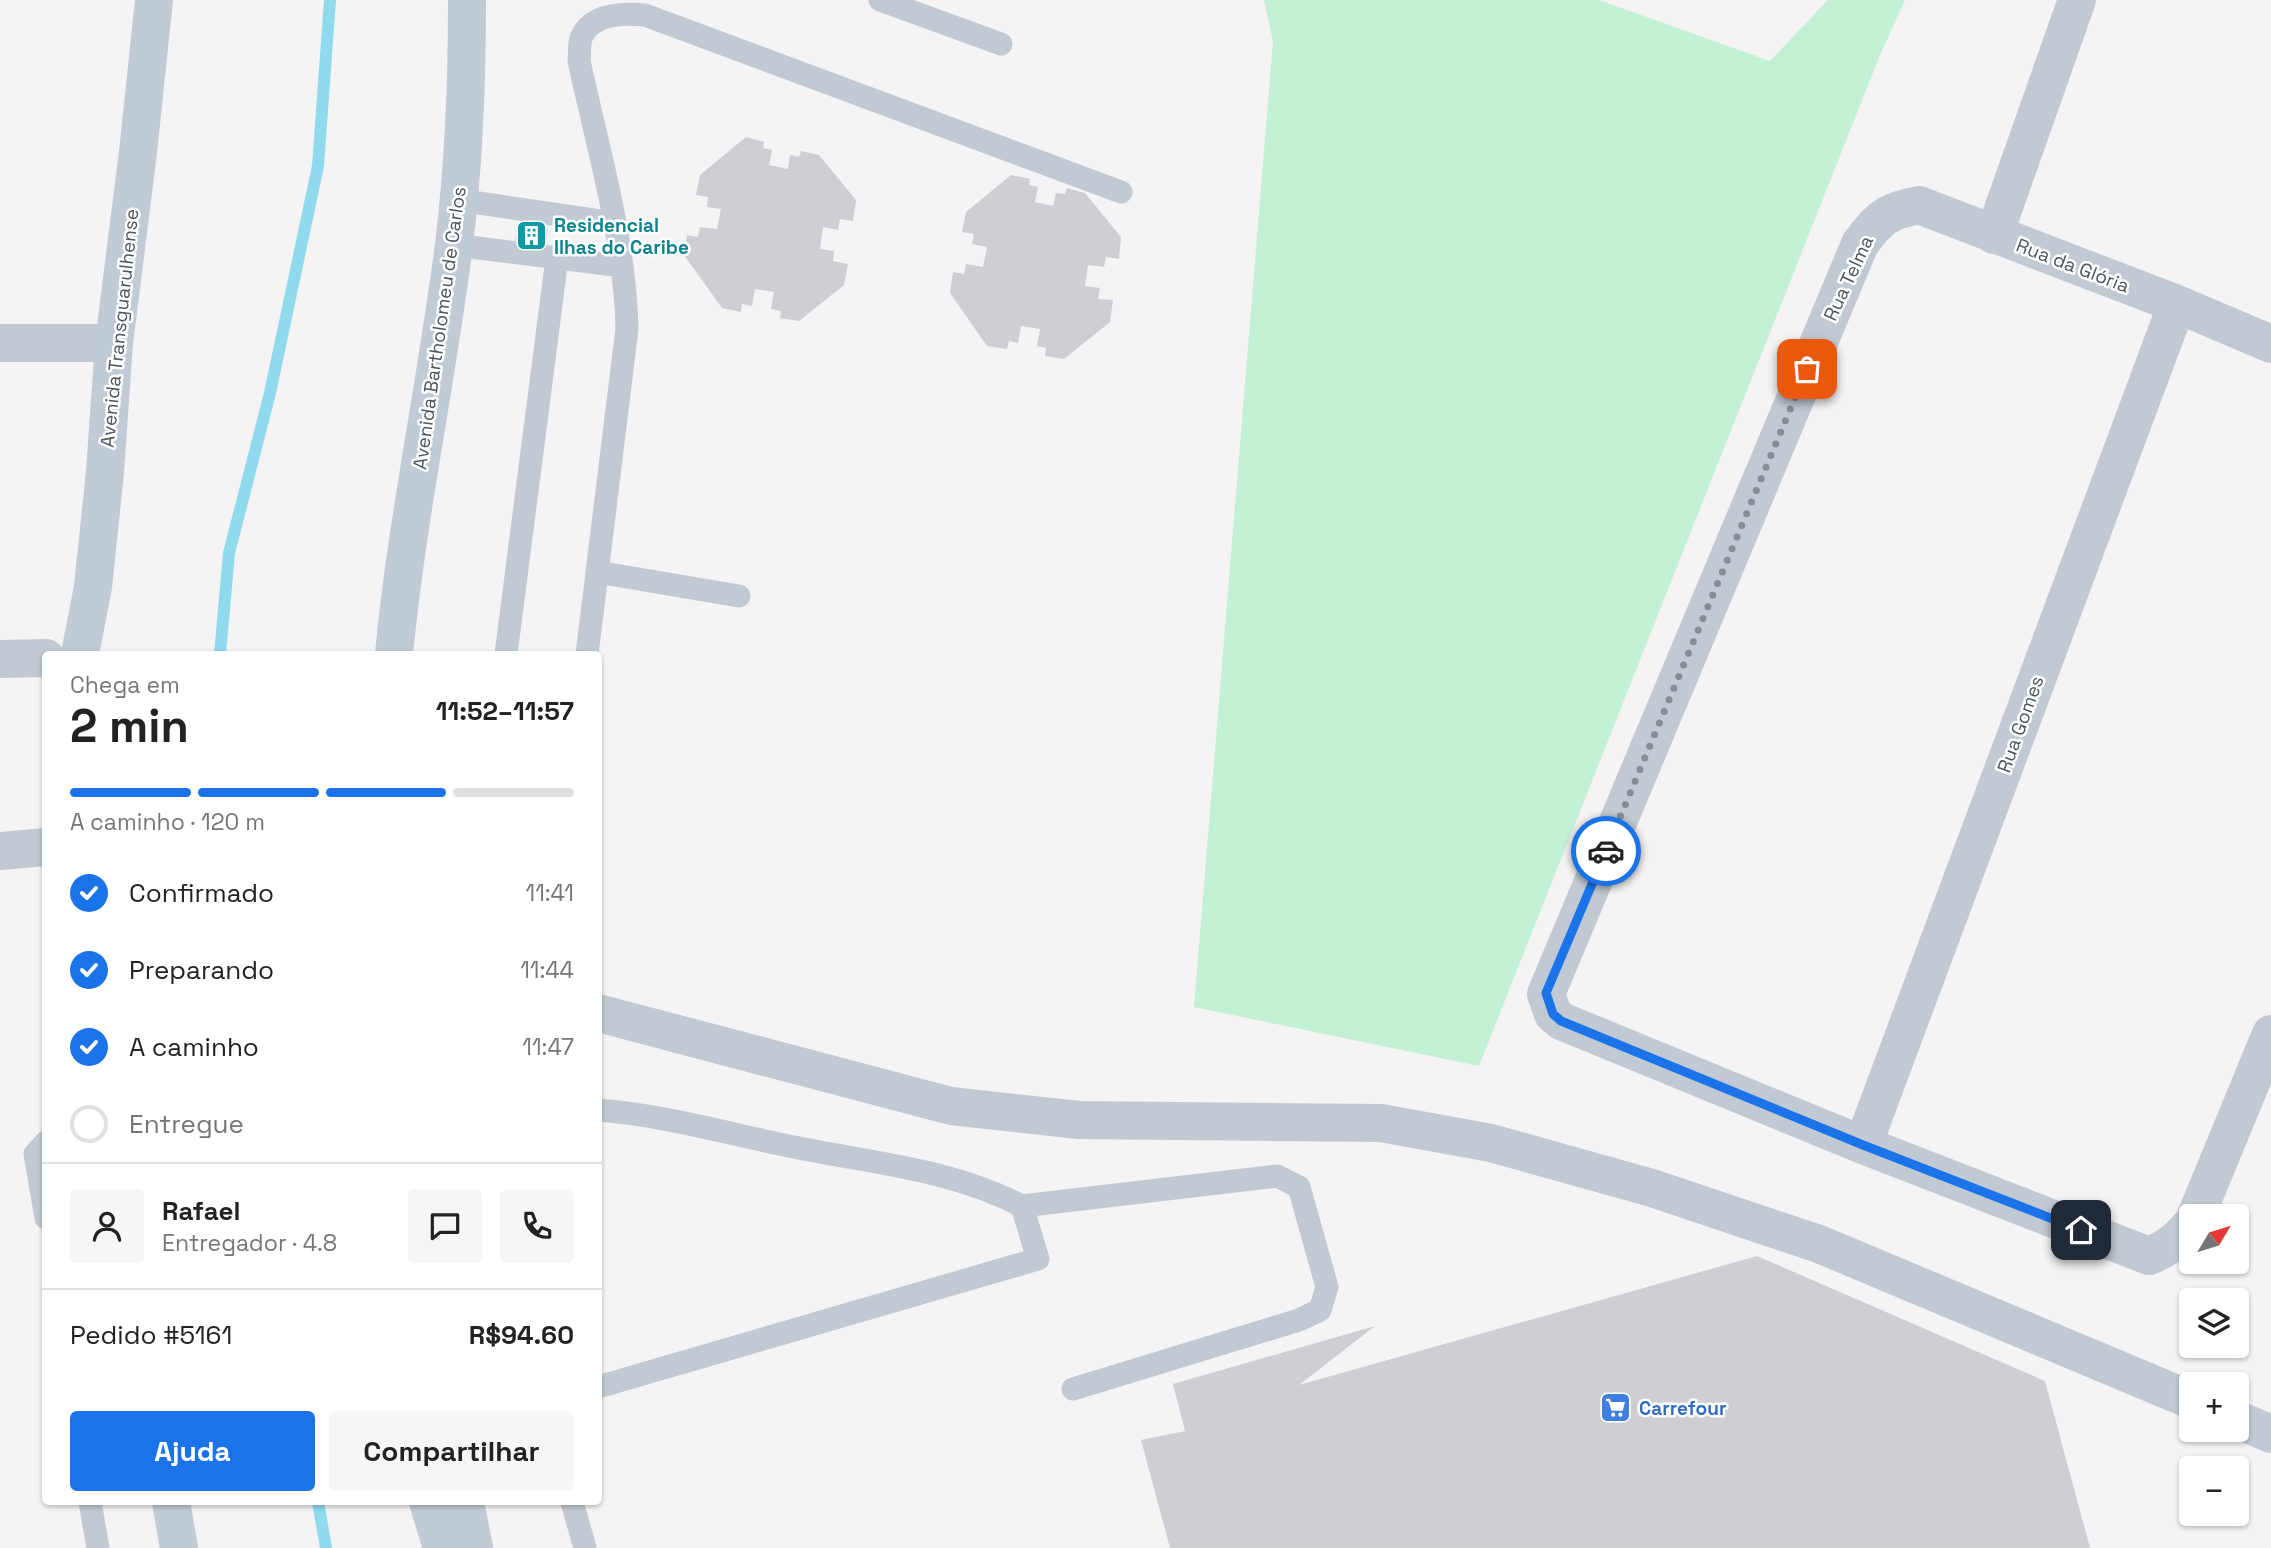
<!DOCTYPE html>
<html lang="pt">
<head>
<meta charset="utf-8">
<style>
	body { margin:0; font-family:"Space Grotesk",sans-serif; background:#f6f6f6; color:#222; height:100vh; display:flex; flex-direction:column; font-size:26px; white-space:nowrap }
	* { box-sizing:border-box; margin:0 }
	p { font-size:23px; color:#767676 }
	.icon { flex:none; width:38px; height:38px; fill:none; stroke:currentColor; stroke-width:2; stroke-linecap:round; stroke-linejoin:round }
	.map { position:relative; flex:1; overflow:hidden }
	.side { position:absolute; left:42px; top:651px; width:560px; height:854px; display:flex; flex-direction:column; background:#fff; border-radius:7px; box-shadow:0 2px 5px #0004 }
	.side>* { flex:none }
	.needle { width:46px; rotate:52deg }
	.controls { position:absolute; left:2179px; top:1204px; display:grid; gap:14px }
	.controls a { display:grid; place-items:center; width:70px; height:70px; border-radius:7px; background:#fff; box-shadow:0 2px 5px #0004; font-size:35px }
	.pin { position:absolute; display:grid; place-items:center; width:60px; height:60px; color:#fff; margin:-30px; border-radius:14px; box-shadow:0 4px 10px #0006 }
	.courier { position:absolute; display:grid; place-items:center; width:70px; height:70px; margin:-35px; border:5px solid #1a73e8; border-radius:50%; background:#fff; color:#222; box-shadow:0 2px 9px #0007 }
	.headline em { font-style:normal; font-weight:700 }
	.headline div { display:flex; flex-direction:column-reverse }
	.headline { display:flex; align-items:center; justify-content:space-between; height:119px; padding:0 28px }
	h1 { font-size:46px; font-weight:700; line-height:52px }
	.bar { display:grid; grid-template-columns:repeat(4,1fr); gap:10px 7px; align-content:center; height:84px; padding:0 28px }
	.bar i { height:9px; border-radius:5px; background:#e0e0e0 }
	.bar .active { background:#1a73e8 }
	.bar p { grid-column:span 4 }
	.line { display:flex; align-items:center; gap:18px; padding:0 28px; border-top:2px solid #e0e0e0 }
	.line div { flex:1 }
	.round { display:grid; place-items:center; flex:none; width:74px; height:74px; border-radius:7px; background:#f6f6f6 }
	ol { padding:0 28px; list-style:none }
	li { display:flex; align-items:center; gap:21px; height:77px }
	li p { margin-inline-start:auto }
	li .icon { padding:7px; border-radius:50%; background:#1a73e8; color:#fff; stroke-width:4 }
	li:last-child { color:#767676 }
	li i { width:38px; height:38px; border:4px solid #e0e0e0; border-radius:50% }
	.primary-button { display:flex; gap:14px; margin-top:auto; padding:14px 28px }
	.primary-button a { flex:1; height:80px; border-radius:7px; background:#1a73e8; color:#fff; font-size:28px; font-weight:700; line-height:80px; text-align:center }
	.primary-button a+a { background:#f6f6f6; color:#222 }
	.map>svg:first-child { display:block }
	.green { fill:#c3f1d5 }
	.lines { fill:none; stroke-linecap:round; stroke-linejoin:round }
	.stream { stroke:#90daee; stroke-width:12 }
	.building { fill:#cdcfd5 }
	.service { stroke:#c1cad2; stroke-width:23 }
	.minor { stroke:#c1cad2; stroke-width:38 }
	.secondary { stroke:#c1cbd6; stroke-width:38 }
	.done { stroke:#868d94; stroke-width:7; stroke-dasharray:0 12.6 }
	.route { stroke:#1a73e8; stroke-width:9 }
	.labels { text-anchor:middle; stroke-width:5; stroke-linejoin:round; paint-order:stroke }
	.culture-label { font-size:19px; font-weight:bold; fill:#0d838f; stroke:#fff; text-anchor:start }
	.street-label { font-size:19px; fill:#4a5661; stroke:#fff }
	.shop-label { font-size:19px; font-weight:bold; fill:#366cbe; stroke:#fff; text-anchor:start }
</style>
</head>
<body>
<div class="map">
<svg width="2271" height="1548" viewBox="0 0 2271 1548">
	<rect width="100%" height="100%" fill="#f5f3f3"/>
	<path class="green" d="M1264,0H1599L1770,61L1828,0H1905L1880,55L1479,1066L1194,1007L1273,41Z"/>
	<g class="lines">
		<path class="stream" d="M220,654L229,553L270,393L318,166L330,0
			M318,1502L326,1548"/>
	</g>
	<path class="building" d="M746,137L764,142L763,148L772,150L769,165L788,169L790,155L799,157L801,151L819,155L856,200L853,221L840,219L838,230L823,227L820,249L834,251L833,261L848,264L844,285L799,321L780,318L781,311L771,309L774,292L755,289L752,306L742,304L741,312L722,308L684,255L687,235L698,237L700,227L717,229L721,209L707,207L708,197L696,195L700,175Z
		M1011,175L1030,179L1029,185L1038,187L1035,202L1053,206L1056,193L1065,194L1067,188L1085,193L1121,237L1119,259L1106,257L1104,267L1088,265L1085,286L1100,288L1098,299L1113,300L1110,322L1064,359L1045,356L1046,348L1037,346L1040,329L1021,326L1018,343L1009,341L1007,349L987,346L950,293L953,272L964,274L966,264L983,267L987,247L972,244L974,234L962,232L966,212Z
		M517,225L548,229L545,248L515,244Z
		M1757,1256L2045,1381L2090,1548H1170L1141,1440L1185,1431L1173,1384L1375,1326L1299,1385Z"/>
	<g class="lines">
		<path class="service" d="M880,0L1001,44
			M459,200L614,223
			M454,245L622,266
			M597,572L739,596
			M506,654L557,258
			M587,654L627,329C625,239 598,149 579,61C580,54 579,44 581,38C591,13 623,13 645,15L1121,192
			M598,1110C664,1115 729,1134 794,1147C871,1163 951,1169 1022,1206L1038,1259L598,1387
			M46,1142L35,1154L46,1218
			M1022,1206L1277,1176L1299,1187L1327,1287L1320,1310L1299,1320L1073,1389
			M90,1502L98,1548
			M572,1502L585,1548"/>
		<path class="minor" d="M1994,235L2077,0
			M0,343H114
			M0,659L46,658
			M0,851L46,847
			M598,1013L951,1106L1079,1120L1381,1123L1491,1143L1652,1188L1819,1244L2191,1400
			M1863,1145L2177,304
			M2196,1216L2271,1034
			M2191,1225C2178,1240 2167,1249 2149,1256L1863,1145L1561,1021L1553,1014L1546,994L1860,244C1879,218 1887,211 1919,205L2177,304L2271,344
			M2236,1419L2271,1434"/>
		<path class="secondary" d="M80,654L93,587L105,472L114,343L138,152L154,0
			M394,654C407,517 437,381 454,244C464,164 467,81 467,0
			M171,1502L179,1548
			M428,1502L442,1548
			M465,1502L474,1548"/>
	</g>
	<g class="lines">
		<path class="done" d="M1606,851L1807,369"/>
		<path class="route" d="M1606,851L1546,993L1553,1014L1561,1021L1863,1145L2081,1230"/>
	</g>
	<defs>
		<symbol id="building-square" viewBox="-11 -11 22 22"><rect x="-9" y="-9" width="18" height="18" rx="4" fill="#0f9aa8" stroke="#fff"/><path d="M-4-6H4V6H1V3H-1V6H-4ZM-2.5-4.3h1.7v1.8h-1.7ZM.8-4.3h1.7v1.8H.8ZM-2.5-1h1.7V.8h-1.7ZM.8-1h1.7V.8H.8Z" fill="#fff"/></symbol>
		<symbol id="supermarket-square" viewBox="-11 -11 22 22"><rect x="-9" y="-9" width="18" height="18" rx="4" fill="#3f7fe0" stroke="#fff"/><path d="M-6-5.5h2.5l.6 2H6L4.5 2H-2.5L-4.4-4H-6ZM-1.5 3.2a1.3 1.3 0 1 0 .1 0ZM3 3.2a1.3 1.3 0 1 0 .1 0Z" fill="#fff"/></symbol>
	</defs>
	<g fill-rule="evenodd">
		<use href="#building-square" x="514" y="218" width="35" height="35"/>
		<use href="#supermarket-square" x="1598" y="1390" width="35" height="35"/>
	</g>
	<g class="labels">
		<g class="culture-label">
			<text x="554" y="232">Residencial<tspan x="554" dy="22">Ilhas do Caribe</tspan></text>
		</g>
		<g class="street-label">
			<text transform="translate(2073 265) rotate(21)" y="7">Rua da Glória</text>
			<text transform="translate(1848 278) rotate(-65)" y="7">Rua Telma</text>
			<text transform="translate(119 328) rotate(-84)" y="7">Avenida Transguarulhense</text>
			<text transform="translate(439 328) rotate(-82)" y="7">Avenida Bartholomeu de Carlos</text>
			<text transform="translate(2020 724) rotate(-70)" y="7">Rua Gomes</text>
		</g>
		<g class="shop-label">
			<text x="1639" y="1415">Carrefour</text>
		</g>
	</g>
</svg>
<div class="controls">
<a><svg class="needle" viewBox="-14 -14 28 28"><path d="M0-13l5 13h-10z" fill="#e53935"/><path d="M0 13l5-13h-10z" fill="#767676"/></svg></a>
<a><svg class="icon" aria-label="layers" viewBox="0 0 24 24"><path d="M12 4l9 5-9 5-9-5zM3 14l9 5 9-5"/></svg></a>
<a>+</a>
<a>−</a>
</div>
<div class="pin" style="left:1807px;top:369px;background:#ea580c"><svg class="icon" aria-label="bag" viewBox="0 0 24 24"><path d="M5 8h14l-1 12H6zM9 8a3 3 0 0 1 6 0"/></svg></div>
<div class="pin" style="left:2081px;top:1230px;background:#1f2937"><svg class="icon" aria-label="home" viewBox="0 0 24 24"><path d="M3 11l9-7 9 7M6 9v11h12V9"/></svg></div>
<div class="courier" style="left:1606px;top:851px"><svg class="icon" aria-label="car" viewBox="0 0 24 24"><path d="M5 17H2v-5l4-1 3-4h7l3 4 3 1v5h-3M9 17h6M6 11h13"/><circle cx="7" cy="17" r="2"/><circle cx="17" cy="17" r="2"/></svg></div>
<section class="side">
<div class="headline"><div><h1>2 min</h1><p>Chega em</p></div><em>11:52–11:57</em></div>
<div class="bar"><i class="active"></i><i class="active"></i><i class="active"></i><i></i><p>A caminho · 120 m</p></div>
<ol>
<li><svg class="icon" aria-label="check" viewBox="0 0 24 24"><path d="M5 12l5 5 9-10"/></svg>Confirmado<p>11:41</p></li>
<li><svg class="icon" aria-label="check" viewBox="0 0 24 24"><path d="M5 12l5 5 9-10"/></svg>Preparando<p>11:44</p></li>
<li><svg class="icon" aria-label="check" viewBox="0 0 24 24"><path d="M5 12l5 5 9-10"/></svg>A caminho<p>11:47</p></li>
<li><i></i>Entregue</li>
</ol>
<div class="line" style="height:126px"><a class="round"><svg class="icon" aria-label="person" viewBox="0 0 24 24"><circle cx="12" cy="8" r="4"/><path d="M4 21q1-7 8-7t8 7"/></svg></a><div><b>Rafael</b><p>Entregador · 4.8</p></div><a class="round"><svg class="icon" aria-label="chat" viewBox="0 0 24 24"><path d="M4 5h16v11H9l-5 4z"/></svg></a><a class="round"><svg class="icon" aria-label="phone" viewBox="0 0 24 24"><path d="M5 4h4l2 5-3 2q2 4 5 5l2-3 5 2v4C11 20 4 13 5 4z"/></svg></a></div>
<div class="line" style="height:91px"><div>Pedido #5161</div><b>R$94.60</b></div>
<div class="primary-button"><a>Ajuda</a><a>Compartilhar</a></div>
</section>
</div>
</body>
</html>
